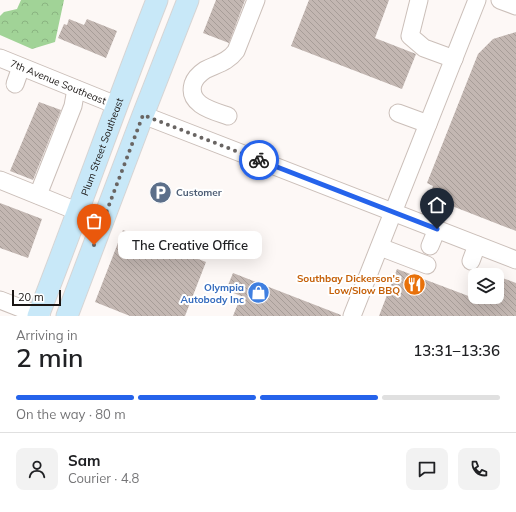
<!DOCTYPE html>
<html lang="en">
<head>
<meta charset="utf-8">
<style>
	body { margin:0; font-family:Mulish,sans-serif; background:#f2f2f2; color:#202124; height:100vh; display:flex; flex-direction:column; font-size:15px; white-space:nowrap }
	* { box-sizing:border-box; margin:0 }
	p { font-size:13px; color:#757577 }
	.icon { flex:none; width:22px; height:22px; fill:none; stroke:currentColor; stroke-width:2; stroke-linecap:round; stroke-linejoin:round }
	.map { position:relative; height:316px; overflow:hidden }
	.sheet { display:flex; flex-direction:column; background:#fff; flex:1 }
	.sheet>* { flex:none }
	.tools { position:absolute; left:468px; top:268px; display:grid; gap:8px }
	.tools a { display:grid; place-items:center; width:36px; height:36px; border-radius:8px; background:#fff; box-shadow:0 4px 16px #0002; font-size:20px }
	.scale { position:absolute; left:12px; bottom:10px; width:49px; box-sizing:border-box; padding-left:4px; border:2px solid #1a1614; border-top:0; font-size:11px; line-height:14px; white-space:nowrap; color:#1a1614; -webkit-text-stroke:3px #fff; paint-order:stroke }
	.pin { position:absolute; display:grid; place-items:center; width:34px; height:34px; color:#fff; margin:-41px -17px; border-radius:50% 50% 50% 0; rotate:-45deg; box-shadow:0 0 4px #0007 }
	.pin .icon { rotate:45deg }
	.courier { position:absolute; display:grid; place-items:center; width:40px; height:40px; margin:-20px; border:3px solid #2563eb; border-radius:50%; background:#fff; color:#222; box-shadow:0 1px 5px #0007 }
	.bubble { position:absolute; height:28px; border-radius:8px; background:#fff; box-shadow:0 4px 16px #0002; font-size:13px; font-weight:600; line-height:28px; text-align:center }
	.headline em { font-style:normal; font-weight:600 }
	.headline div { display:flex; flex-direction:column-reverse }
	.headline { display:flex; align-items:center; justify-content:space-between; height:68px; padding:0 16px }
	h1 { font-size:26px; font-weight:600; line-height:30px }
	.bar { display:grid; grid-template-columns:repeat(4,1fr); gap:6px 4px; align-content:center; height:48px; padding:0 16px }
	.bar i { height:5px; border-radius:3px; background:#e0e0e0 }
	.bar .active { background:#2563eb }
	.bar p { grid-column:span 4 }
	.line { display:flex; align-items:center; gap:10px; padding:0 16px; border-top:1px solid #e0e0e0 }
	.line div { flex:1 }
	.round { display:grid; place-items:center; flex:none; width:42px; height:42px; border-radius:8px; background:#f2f2f2 }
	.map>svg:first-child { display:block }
	.forest { fill:url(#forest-crowns) }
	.building { fill:url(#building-back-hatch) }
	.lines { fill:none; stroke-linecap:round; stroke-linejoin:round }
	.minor-casing { stroke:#cbbfb9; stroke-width:19 }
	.major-casing { stroke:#d6d5d5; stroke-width:23 }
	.minor { stroke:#fff; stroke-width:17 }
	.major { stroke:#c8e8f8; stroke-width:21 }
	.done { stroke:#696563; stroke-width:4; stroke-dasharray:0 7.2 }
	.route { stroke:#2563eb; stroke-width:5 }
	.labels { text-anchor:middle; stroke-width:4; stroke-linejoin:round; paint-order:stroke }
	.street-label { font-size:10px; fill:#1a1614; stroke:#fff }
	.service-label { font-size:10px; font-weight:bold; fill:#4e5e75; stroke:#fff; text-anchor:start }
	.food-label { font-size:10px; font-weight:bold; fill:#c56008; stroke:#fff; text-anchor:end }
	.shop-label { font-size:10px; font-weight:bold; fill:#366cbe; stroke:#fff; text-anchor:end }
</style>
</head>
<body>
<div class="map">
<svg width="516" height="316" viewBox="0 0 516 316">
	<defs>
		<pattern id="forest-crowns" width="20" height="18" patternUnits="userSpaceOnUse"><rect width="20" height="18" fill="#a1d397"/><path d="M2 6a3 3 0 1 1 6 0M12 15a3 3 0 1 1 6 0" fill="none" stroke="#8ab481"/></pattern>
		<pattern id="building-back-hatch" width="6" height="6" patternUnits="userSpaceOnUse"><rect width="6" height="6" fill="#c3b7b2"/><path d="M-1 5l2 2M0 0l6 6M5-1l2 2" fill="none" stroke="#a79d98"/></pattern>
	</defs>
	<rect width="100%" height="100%" fill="#fdf8f6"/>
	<path class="forest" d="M21,0H64L55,42L32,49L0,35V16L4,12L17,9Z"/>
	<path class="building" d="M216,0H245L229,43L203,33Z
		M309,0H389L375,38L416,54L402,89L291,46Z
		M69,19L84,25L87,19L117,31L106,58L58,38L64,24L67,25Z
		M516,32V231L429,197L433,186L427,183L478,54L493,39Z
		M39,102L61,110L33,180L10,171Z
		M0,203L42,219L28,258L0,248Z
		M123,230L206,262L185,316H130L95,302Z
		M397,269L479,300L480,297H497V276L516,283V316H379Z
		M233,273L341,315V316H233L241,296L226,290Z"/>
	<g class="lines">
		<defs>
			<g id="minor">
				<path d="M419,0L410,36L424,48L454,59"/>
				<path d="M500,0L516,6"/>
				<path id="s1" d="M0,58L116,105"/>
				<path d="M15,84L21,67"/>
				<path d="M398,113L428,124"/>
				<path d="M143,115L516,260"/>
				<path d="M228,116C214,111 187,105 193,84C195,78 199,74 205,70C217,64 228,62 236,51L256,0"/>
				<path d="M0,180L79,212"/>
				<path d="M38,195L73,106L76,89"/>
				<path d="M430,246L437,229"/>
				<path d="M380,247L427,265"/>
				<path d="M471,261L477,245"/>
				<path d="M0,300L41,316"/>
				<path d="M352,316L477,0"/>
			</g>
			<g id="major">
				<path id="s2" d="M38,316C79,211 116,105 157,0"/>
				<path d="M67,316L143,115L188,0"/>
			</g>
		</defs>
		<use href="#minor" class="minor-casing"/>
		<use href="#major" class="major-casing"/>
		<use href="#minor" class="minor"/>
		<use href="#major" class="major"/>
	</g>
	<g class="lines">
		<path class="done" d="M94,245L143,115L259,160"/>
		<path class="route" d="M259,160L437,229"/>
	</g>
	<defs>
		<symbol id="parking-disc" viewBox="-11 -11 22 22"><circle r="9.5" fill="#5c6f8a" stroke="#fff"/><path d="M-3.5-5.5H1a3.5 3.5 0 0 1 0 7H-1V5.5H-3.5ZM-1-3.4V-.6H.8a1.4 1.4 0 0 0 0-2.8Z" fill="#fff"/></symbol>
		<symbol id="restaurant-disc" viewBox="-11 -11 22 22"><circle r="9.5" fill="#e8710a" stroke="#fff"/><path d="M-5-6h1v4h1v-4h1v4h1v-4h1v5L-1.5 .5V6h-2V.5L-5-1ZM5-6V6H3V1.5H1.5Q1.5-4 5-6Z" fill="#fff"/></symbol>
		<symbol id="shop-disc" viewBox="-11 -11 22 22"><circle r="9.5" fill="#3f7fe0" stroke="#fff"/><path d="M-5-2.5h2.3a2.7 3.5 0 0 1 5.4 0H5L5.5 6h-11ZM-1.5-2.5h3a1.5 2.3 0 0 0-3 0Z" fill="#fff"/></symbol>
	</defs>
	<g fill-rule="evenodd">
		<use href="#parking-disc" x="148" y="180" width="25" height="25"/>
		<use href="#restaurant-disc" x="402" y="272" width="25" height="25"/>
		<use href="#shop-disc" x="246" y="280" width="25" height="25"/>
	</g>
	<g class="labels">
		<g class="street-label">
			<text dy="4" stroke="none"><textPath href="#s1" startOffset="63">7th Avenue Southeast</textPath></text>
			<text dy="4" stroke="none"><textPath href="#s2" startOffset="181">Plum Street Southeast</textPath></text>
		</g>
		<g class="service-label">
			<text x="176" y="196">Customer</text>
		</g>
		<g class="food-label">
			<text x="400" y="282">Southbay Dickerson's<tspan x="400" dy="12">Low/Slow BBQ</tspan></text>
		</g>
		<g class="shop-label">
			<text x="244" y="291">Olympia<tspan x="244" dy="12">Autobody Inc</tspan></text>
		</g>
	</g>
</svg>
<div class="tools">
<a><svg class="icon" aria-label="layers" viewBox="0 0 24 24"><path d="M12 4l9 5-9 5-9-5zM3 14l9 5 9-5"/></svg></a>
</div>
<div class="scale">20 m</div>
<div class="pin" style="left:94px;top:245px;background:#ea580c"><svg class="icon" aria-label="bag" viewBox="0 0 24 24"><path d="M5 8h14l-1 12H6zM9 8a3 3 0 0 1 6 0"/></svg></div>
<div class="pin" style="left:437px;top:229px;background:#1f2937"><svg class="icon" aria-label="home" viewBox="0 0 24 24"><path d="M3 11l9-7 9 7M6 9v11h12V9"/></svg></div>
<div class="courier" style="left:259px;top:160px"><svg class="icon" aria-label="bike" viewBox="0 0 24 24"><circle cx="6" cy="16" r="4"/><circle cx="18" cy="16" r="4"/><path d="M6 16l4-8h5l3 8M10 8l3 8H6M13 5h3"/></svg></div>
<div class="bubble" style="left:118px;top:231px;width:144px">The Creative Office</div>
</div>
<section class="sheet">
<div class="headline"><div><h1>2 min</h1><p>Arriving in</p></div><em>13:31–13:36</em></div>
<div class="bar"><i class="active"></i><i class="active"></i><i class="active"></i><i></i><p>On the way · 80 m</p></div>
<div class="line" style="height:72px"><a class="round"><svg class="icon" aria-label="person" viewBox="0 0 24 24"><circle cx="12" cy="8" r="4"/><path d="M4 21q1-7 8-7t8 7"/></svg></a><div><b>Sam</b><p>Courier · 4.8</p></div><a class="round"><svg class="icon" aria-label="chat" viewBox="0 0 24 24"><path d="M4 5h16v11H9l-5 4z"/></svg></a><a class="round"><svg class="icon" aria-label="phone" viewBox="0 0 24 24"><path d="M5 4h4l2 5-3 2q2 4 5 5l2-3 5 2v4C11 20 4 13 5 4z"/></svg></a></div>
</section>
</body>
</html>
